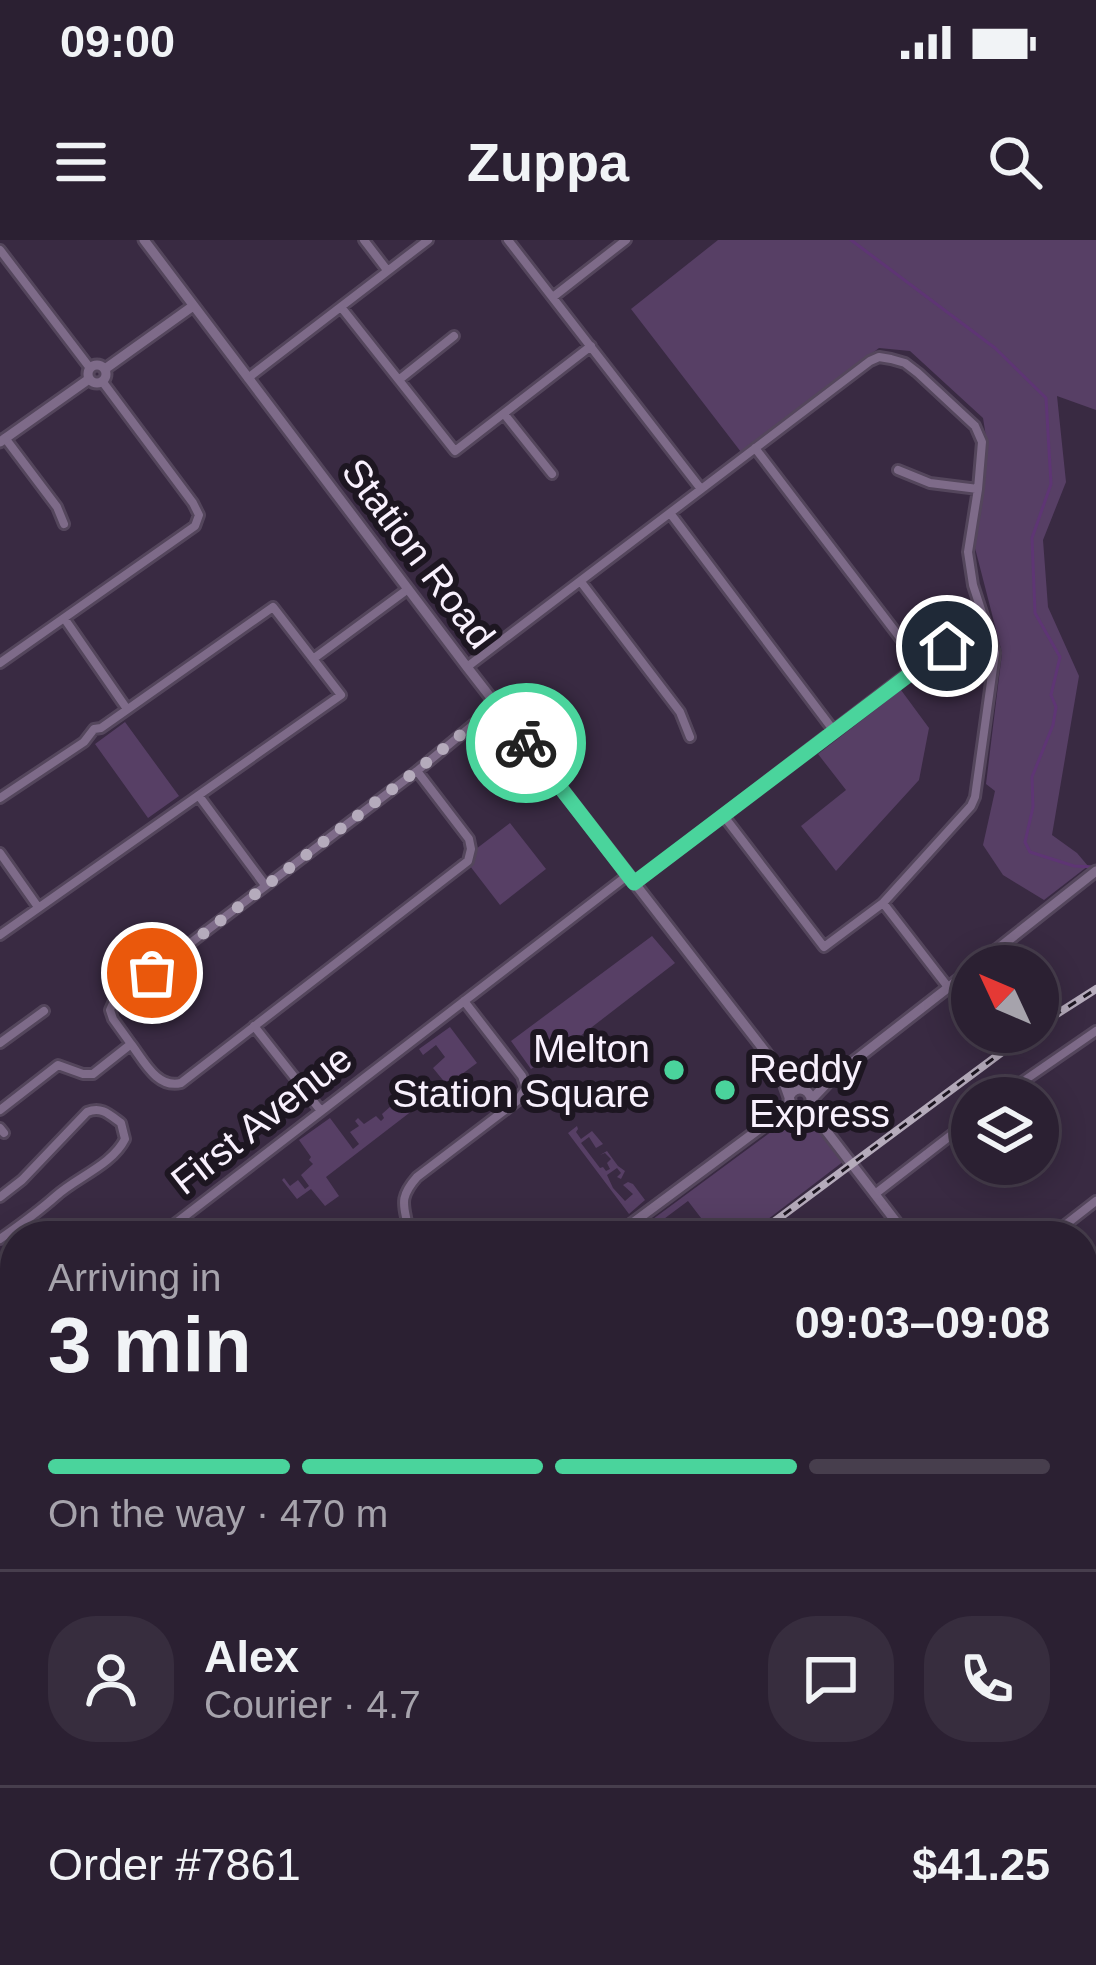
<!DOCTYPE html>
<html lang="en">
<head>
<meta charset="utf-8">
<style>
	body { margin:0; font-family:Helvetica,sans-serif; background:#372d3e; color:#f1f3f6; height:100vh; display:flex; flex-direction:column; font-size:45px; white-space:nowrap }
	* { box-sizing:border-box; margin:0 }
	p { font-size:39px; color:#a6a3ac }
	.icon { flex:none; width:66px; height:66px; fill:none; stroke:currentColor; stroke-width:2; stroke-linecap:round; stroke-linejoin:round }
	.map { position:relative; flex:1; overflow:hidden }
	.details { position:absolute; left:0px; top:981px; width:1098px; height:744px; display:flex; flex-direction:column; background:#2b2032; border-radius:48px 48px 0 0; box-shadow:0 6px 30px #0003,0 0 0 3px #473e4d }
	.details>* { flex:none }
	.needle { width:78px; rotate:314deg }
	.controls { position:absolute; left:951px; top:705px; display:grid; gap:24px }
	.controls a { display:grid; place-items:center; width:108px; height:108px; border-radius:50%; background:#2b2032; box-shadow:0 6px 30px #0003,0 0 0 3px #473e4d; font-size:60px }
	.pin { position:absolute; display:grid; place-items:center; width:102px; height:102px; color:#fff; margin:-51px; border:6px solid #fff; border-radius:50%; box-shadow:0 3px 12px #0007 }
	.courier { position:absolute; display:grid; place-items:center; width:120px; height:120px; margin:-60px; border:9px solid #4ad49c; border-radius:50%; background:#fff; color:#222; box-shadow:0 3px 15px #0007 }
	.overview em { font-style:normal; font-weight:800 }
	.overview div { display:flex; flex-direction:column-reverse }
	.overview { display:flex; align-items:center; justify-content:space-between; height:204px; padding:0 48px }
	h1 { font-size:78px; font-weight:800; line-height:90px }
	.bar { display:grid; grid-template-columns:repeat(4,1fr); gap:18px 12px; align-content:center; height:144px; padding:0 48px }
	.bar i { height:15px; border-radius:9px; background:#473e4d }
	.bar .on { background:#4ad49c }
	.bar p { grid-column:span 4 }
	.line { display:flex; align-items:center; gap:30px; padding:0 48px; border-top:3px solid #473e4d }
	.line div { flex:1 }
	.round { display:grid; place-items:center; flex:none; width:126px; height:126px; border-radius:48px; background:#372d3e }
	.status { display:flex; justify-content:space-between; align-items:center; height:84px; padding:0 60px; background:#2b2032; direction:ltr }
	.status svg { height:33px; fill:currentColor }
	header { display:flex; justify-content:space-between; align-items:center; height:156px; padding:0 48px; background:#2b2032; font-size:54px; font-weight:800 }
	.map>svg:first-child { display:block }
	.green { fill:#573f65 }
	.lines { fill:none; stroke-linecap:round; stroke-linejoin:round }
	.stream { stroke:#5e3574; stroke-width:3 }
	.minor-casing { stroke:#54465c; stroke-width:14 }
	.tertiary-casing { stroke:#54465c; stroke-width:15 }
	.minor { stroke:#7e6b89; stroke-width:8 }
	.tertiary { stroke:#7e6b89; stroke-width:9 }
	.rail-casing { stroke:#b5abbb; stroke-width:8 }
	.rail { stroke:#1d1621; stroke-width:3; stroke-dasharray:9; stroke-linecap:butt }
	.done { stroke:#b5abbc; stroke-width:12; stroke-dasharray:0 21.6 }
	.route { stroke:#4ad49c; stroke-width:15 }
	.poi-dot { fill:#4ad49c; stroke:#1d1621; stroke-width:4.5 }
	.labels { text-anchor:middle; stroke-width:12; stroke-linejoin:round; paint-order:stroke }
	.street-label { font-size:39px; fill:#f8f0fd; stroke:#1d1621 }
	.poi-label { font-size:39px; fill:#f8f0fd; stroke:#1d1621; text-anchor:end }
</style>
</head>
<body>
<div class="status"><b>09:00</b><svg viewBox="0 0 49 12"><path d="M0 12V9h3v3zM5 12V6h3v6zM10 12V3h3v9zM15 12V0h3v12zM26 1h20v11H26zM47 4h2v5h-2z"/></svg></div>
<header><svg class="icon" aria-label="menu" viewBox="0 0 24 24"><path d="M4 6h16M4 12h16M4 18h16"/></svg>Zuppa<svg class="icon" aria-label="search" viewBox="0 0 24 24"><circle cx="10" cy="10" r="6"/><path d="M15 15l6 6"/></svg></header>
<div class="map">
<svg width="1096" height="1725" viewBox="0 0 1096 1725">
	<rect width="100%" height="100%" fill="#392a42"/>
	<path class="green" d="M718,0H1096V170L1057,156L1066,242L1043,300L1048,367L1079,436L1052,595L1077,613L1088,626L1044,660L1003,635L983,605L995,551L986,544L1002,413L975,308L987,203L983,178L910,111L879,108L741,212L631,69Z
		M901,450L929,488L919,540L836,631L801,586L846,550L818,514Z
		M125,482L179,556L148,578L95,504Z
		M510,583L546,629L500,665L470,626L475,618L476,609Z
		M652,696L675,723L570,804L531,829L511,801Z
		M450,787L477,823L447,845L433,828L445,817L436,805L423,815L419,809Z
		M404,850L409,857L406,860L408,864L412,861L417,867L326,937L339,956L325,966L311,949L297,959L282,940L284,938L290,946L298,940L305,949L309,946L301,935L313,924L309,920L311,917L299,900L330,878L353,909L359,904L350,892L359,886L355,881L358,878L364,884L376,876L381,881L384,878L382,874L391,866L388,862L392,863Z
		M791,872C814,877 829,904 844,921L746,996H705L711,991L688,961L641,996H630L779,886Z
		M577,886L578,889L576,892L581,899L592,891L603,904L596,908L589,897L581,903L600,928L603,927L606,931L610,929L607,923L611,919L605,913L600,915L607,911L618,926L625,931L621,939L617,937L621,933L617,928L607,935L613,948L625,961L633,954L623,945L628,942L633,944L645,960L629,974L568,893Z
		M1083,1222L1096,1239V1489L1083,1499Z"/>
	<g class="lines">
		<path class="stream" d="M851,0L995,108L1046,158L1051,244L1032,298L1035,373L1060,417L1051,455L1056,467L1053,485L1032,537L1033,567L1025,602L1030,612L1074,626L1094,627"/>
		<defs>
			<path id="minor" d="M364,0L387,30
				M508,0L701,249
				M0,10L90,128
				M553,57L626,0
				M341,67L455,211L591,106
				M248,138L428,0
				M400,139L454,96
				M505,175L552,234
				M5,198L57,267L64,284
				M755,208L920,424
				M898,230L930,243L978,249
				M670,273L834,491
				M581,342L680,472L690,497
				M64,378L127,469
				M313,419L408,349
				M0,423L195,286L199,275L193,263L102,141
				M467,427L870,121L879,117L891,119L905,123L918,133L975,186L982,202L978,249L968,312L973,345L995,413L975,557L971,566L883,663L824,707L723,575
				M199,556L265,645
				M0,558L84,502L94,489L101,488L273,367L341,455L0,695
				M0,613L38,667
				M635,643L937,411L947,406L990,397
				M883,663L948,747
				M254,786L321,871
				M0,803L44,771
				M131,804C144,821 157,849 181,843L468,621L471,609L469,599L417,531
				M999,858L1096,791
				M0,870L58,825L83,834H93L131,804L113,779L110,770L114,761L417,531L497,465
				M0,888L4,893
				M875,954L972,879
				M0,957L22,940L87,872C101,866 109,874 121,883L125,899C112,925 77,937 56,956C38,972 20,985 0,999
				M159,996L628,635
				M409,996C407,968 395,962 417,937L517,861L526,848L522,836L464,761
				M1051,996L1096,961
				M1083,1101L1096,1091
				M0,1117L15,1105
				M0,1241L15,1261
				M0,1424L15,1443
				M1083,1503L1096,1493
				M1083,1565L1096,1582
				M15,1672L11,1680L15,1701
				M17,1710L21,1725
				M932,1710L944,1725
				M1063,1710L1074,1724
				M1089,1713L1096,1723
				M200,1725L204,1710"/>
			<path id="tertiary" d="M144,0L467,427L764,810L780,832L790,860
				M88 134a9 9 0 1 1 18 0a9 9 0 1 1-18 0Z
				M105,129L193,66
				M0,202L89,139
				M976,726L1096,631
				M789 860a11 11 0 1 1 22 0a11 11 0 1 1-22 0Z
				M811,860L831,839L972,729
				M811,861L821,884L907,996
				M615,996L778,875L790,862
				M1083,1229L1096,1246
				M0,1471L15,1460
				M0,1620L15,1638
				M71,1710L83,1725
				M1072,1725L1096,1707"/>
		</defs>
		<use href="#minor" class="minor-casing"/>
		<use href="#tertiary" class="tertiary-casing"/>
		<use href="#minor" class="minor"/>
		<use href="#tertiary" class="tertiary"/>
		<defs>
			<path id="rail" d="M1038,786L1096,749
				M755,996L1029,792
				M130,1725L134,1710"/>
		</defs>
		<use href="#rail" class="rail-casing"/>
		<use href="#rail" class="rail"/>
	</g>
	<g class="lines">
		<path class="done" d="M152,733L416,531L497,465L526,503"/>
		<path class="route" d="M526,503L634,643L947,406"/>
	</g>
	<g class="poi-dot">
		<circle cx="674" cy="830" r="12"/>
		<circle cx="725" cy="850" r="12"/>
	</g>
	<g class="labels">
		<g class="street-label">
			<text transform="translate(419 313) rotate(53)" y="14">Station Road</text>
			<text transform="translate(261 879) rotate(-38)" y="14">First Avenue</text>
		</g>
		<g class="poi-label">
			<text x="650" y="822">Melton<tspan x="650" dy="45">Station Square</tspan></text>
			<text x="749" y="842" text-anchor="start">Reddy<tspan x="749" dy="45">Express</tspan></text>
		</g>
	</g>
</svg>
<div class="controls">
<a><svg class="needle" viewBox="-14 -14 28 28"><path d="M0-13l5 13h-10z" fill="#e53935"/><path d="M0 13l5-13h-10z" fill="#a6a3ac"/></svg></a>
<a><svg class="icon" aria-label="layers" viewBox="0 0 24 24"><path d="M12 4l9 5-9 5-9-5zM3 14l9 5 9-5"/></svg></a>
</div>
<div class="pin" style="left:152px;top:733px;background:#ea580c"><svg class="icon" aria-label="bag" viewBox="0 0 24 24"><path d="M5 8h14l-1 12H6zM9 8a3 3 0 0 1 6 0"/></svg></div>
<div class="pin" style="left:947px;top:406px;background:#1f2937"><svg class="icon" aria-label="home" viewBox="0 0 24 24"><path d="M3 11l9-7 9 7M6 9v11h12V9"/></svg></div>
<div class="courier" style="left:526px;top:503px"><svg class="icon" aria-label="bike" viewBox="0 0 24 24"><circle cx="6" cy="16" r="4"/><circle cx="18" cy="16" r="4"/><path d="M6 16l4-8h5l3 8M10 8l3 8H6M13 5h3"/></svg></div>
<section class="details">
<div class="overview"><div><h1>3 min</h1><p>Arriving in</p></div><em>09:03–09:08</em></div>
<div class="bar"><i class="on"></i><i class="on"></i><i class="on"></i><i></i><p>On the way · 470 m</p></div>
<div class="line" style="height:216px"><a class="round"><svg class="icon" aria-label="person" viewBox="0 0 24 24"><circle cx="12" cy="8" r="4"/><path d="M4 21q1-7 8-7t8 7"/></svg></a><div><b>Alex</b><p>Courier · 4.7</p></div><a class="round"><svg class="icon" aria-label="chat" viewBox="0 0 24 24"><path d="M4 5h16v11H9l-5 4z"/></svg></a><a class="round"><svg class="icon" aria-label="phone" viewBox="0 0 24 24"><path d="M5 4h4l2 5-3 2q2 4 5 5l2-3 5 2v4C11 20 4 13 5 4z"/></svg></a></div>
<div class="line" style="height:156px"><div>Order #7861</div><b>$41.25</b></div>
</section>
</div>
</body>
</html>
